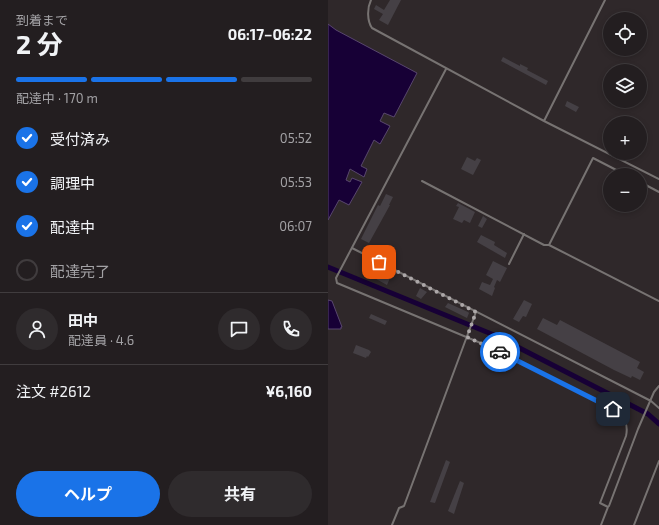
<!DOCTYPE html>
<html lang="ja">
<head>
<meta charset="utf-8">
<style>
	body { margin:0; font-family:"Exo 2","Noto Sans JP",sans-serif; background:#2f2b2d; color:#f1f3f6; height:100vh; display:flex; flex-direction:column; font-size:15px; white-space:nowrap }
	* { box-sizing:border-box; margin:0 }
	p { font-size:13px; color:#a3a2a5 }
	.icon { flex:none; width:22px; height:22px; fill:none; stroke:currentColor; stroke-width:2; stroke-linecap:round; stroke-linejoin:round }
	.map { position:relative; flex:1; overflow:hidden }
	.details { display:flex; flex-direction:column; background:#231e20; width:328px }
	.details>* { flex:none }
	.fabs { position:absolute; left:275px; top:12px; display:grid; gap:8px }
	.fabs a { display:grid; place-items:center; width:44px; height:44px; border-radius:50%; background:#231e20; box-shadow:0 2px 6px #0003,0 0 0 1px #403c3e; font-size:20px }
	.pin { position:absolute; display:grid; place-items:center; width:34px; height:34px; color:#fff; margin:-17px; border-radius:8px; box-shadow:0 2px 6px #0006 }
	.courier { position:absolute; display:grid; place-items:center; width:40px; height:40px; margin:-20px; border:3px solid #1a73e8; border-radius:50%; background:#fff; color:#222; box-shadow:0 1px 5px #0007 }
	.head em { font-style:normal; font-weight:700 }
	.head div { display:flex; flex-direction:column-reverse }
	.head { display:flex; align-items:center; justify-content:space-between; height:68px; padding:0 16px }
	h1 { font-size:26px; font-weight:700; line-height:30px }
	.bar { display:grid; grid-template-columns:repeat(4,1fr); gap:6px 4px; align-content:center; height:48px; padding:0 16px }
	.bar i { height:5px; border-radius:3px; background:#403c3e }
	.bar .on { background:#1a73e8 }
	.bar p { grid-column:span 4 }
	.line { display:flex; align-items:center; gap:10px; padding:0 16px; border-top:1px solid #403c3e }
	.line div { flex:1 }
	.round { display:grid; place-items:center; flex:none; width:42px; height:42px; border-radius:21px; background:#2f2b2d }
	ol { padding:0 16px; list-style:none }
	li { display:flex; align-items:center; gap:12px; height:44px }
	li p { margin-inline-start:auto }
	li .icon { padding:4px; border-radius:50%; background:#1a73e8; color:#fff; stroke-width:4 }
	li:last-child { color:#a3a2a5 }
	li i { width:22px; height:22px; border:2px solid #403c3e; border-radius:50% }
	.action { display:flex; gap:8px; margin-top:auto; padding:8px 16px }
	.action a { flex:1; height:46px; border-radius:24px; background:#1a73e8; color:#fff; font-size:16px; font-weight:700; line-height:46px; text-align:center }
	.action a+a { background:#2f2b2d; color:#f1f3f6 }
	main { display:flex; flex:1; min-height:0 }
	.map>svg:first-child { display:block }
	.water { fill:#170036; stroke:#58466d }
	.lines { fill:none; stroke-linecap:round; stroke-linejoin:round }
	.canal { stroke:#170036; stroke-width:5 }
	.building { fill:#454045 }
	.lane { stroke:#777372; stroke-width:2 }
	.done { stroke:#aca7a8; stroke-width:4; stroke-dasharray:0 7.2 }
	.route { stroke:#1a73e8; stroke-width:5 }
</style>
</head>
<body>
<main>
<section class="details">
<div class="head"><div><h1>2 分</h1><p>到着まで</p></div><em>06:17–06:22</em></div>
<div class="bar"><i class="on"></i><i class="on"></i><i class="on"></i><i></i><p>配達中 · 170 m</p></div>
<ol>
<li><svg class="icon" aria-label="check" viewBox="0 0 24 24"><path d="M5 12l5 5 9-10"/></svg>受付済み<p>05:52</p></li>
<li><svg class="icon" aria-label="check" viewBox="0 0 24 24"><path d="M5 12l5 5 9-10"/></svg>調理中<p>05:53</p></li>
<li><svg class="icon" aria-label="check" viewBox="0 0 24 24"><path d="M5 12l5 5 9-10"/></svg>配達中<p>06:07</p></li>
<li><i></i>配達完了</li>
</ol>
<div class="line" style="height:72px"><a class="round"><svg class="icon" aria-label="person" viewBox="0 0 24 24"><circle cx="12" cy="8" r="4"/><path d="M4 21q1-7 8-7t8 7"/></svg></a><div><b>田中</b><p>配達員 · 4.6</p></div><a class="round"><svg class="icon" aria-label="chat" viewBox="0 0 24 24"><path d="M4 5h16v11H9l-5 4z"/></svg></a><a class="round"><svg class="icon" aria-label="phone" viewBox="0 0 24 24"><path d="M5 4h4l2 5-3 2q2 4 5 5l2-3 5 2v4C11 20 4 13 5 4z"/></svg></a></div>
<div class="line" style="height:52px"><div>注文 #2612</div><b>¥6,160</b></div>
<div class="action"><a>ヘルプ</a><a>共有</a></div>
</section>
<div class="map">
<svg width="331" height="525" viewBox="0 0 331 525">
	<rect width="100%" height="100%" fill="#2f282a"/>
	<path class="water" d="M0,24L8,30L89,73L66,117L56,113L52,121L62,126L52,144L46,140L33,166L39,169L36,177L22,169L18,180L22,182L24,178L34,182L21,205L11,200L0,220Z
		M0,300L4,301L14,327H13V329H0Z"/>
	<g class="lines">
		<path class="canal" d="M0,267L166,335L320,414L331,424"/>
	</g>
	<path class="building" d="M62,0H73L60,25L51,20L55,14L46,9L48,5L56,10Z
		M175,57L192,66V64L200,68L199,70L220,81L218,85L173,61Z
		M239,101L251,107L248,112L237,106Z
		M139,157L147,161L149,158L153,160L145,175L133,169Z
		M58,194L65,197L61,205H62L41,243L33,239L50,205L52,206Z
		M130,203L147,212L142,223L136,220L134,223L125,219L131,207L128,206Z
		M155,216L159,219L154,228L150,226Z
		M153,235L167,242L166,245L179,253L177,258L149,242Z
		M40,261L64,273L59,285L41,275L45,268L38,265Z
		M165,261L179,268L172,282L169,280L166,287L167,288L164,296L151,289L154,282L162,285L165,279L158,275Z
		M92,288L99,292L93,299L88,296Z
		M196,300L204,304L198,317L195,316L191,322L185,319Z
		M120,303L140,312L141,313L139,318L117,307Z
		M43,314L59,321L57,325L41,318Z
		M215,318L229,325L232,320L312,362L309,368L316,372L312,380L304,376L303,378L286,370L209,329Z
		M28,345L41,350L43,352L40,357L39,356L38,358L25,353Z
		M118,460L122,462L107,503L102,502Z
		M132,481L136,483L126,514L120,511Z"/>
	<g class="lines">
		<path class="lane" d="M43,0C39,8 39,21 44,28L216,121L331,179
			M118,69L8,278L9,283L155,344L285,409C295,418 301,422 298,436L272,503L280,507L273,525
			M216,121L277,0
			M94,181L216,245H221L331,301
			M312,182L331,192
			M221,245L265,158L298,175
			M24,248L323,401L331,408
			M181,264L196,234
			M281,506L310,429L326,392L331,386
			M64,525L71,508L76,506L148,312
			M306,525L331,461"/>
	</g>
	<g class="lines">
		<path class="done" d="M51,262L148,312L139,337L172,352"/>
		<path class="route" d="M172,352L285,409"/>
	</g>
</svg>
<div class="fabs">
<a><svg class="icon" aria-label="locate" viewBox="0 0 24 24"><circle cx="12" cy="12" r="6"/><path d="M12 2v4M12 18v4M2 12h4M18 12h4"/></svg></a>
<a><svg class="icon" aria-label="layers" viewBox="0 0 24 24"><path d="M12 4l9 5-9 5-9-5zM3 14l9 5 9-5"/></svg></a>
<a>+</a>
<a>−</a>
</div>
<div class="pin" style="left:51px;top:262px;background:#ea580c"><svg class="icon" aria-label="bag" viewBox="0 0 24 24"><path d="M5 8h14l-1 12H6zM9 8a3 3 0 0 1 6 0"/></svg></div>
<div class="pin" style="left:285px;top:409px;background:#1f2937"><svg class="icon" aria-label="home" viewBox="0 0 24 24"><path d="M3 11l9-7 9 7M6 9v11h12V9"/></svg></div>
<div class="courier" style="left:172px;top:352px"><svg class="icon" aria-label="car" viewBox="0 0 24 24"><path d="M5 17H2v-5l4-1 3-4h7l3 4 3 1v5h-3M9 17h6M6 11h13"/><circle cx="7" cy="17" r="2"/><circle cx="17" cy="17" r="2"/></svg></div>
</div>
</main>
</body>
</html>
